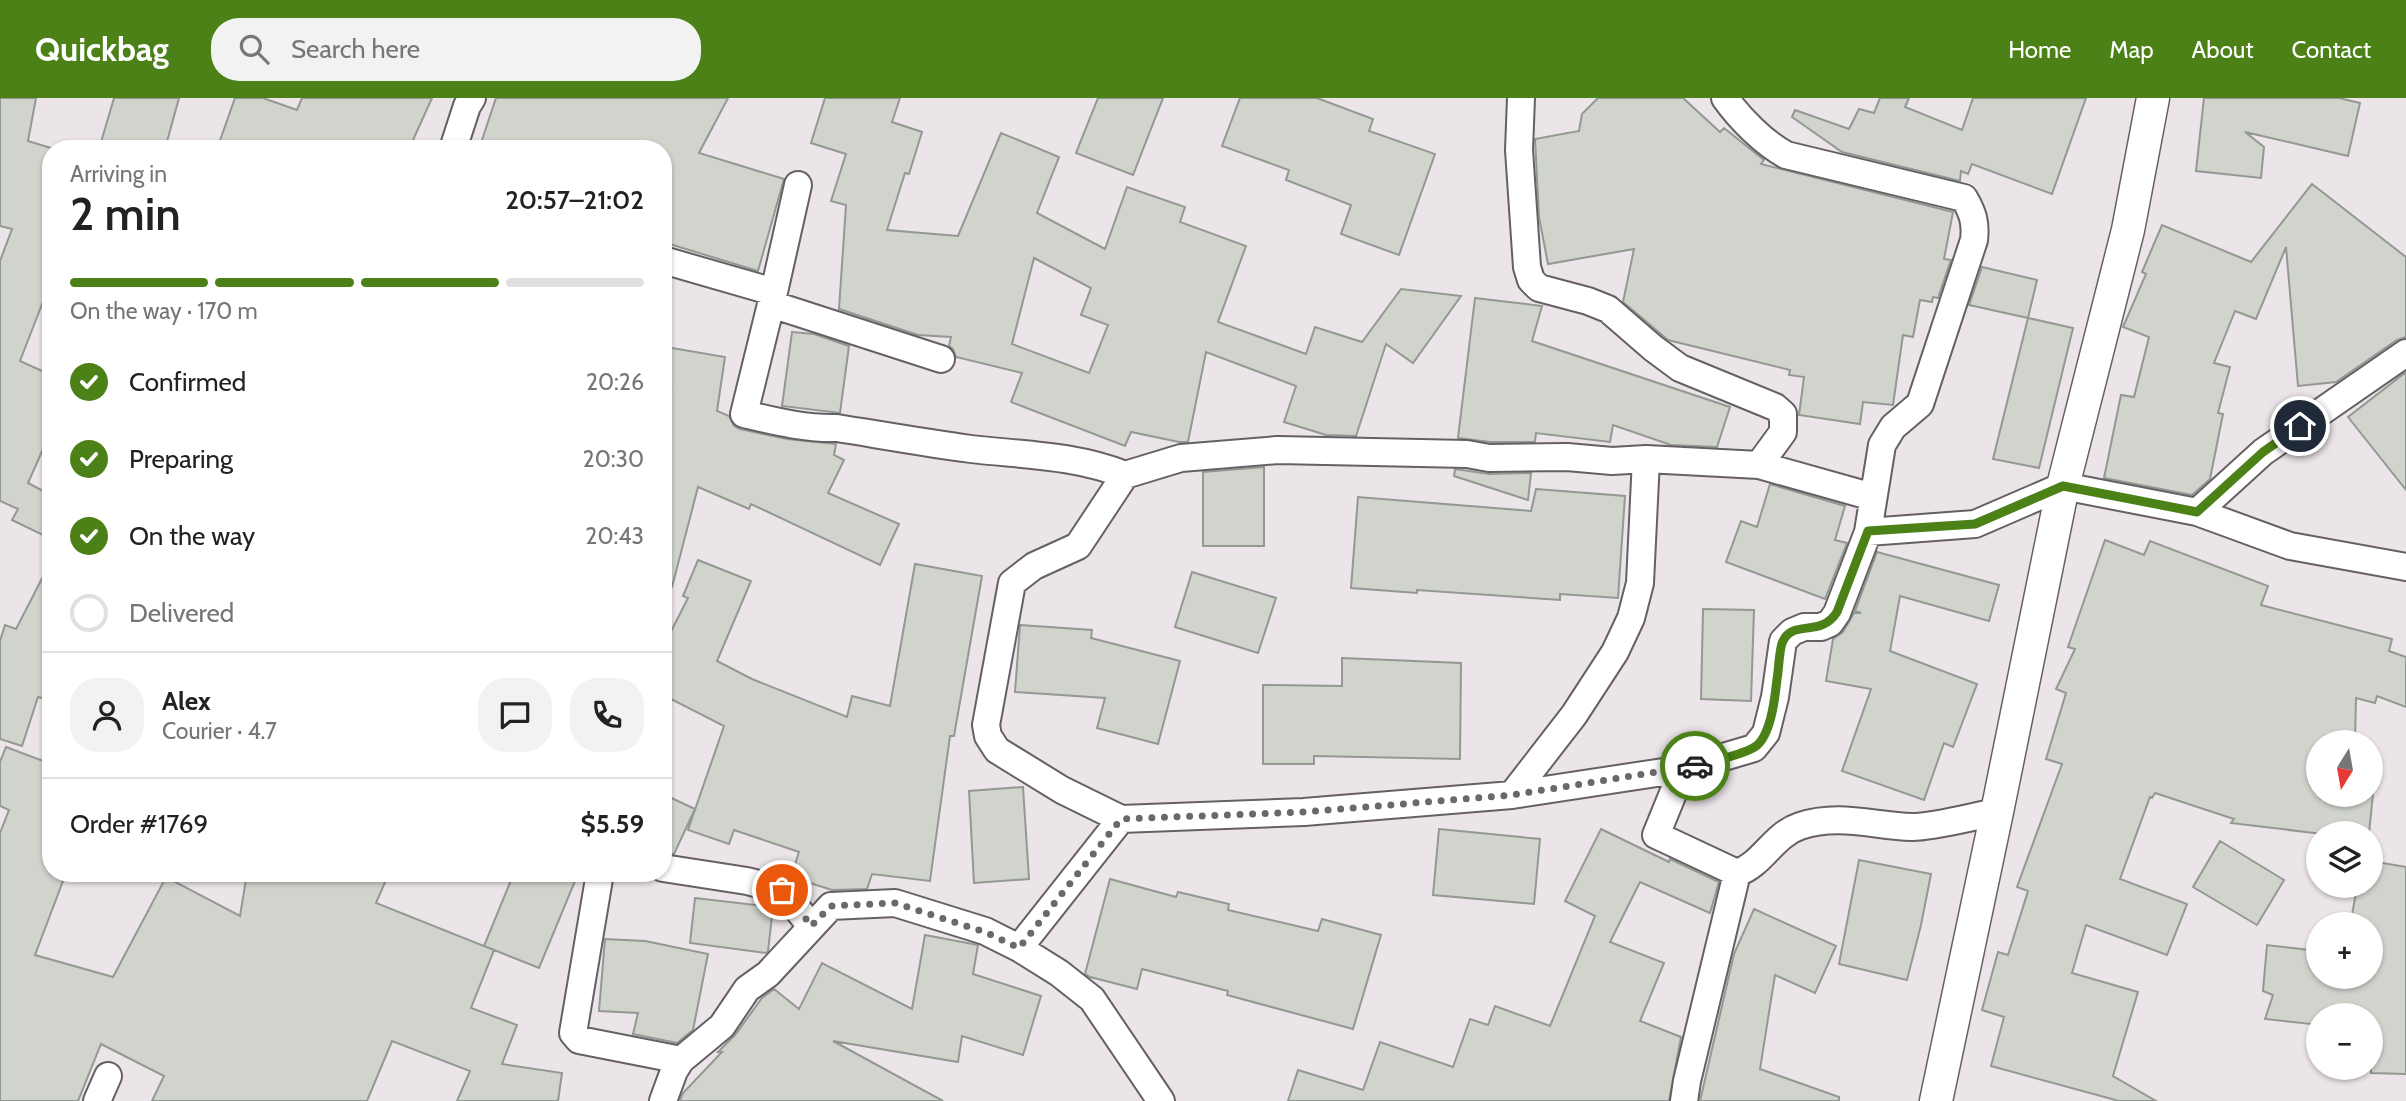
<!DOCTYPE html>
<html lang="en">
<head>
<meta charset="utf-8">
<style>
	body { margin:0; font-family:Cabin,sans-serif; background:#f2f2f2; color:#222; height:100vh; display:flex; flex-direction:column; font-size:26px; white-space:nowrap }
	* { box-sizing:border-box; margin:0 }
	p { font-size:23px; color:#767676 }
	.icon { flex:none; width:38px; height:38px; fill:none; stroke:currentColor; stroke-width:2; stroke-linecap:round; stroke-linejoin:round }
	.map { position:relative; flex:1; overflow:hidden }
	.panel { position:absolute; left:42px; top:42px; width:630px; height:742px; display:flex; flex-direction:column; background:#fff; border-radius:28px; box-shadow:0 2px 5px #0004 }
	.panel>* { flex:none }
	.needle { width:46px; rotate:191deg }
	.fabs { position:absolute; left:2306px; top:632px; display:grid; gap:14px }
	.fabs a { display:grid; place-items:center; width:77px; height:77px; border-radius:50%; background:#fff; box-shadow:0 2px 5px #0004; font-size:35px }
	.pin { position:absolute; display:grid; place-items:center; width:60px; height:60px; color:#fff; margin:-30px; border:4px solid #fff; border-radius:50%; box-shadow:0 2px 7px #0007 }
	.courier { position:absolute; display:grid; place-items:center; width:70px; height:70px; margin:-35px; border:5px solid #4b8117; border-radius:50%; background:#fff; color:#222; box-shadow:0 2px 9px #0007 }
	.summary em { font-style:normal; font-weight:600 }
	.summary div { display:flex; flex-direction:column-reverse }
	.summary { display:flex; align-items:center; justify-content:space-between; height:119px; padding:0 28px }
	h1 { font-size:46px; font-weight:600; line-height:52px }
	.bar { display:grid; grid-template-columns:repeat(4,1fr); gap:10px 7px; align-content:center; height:84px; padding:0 28px }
	.bar i { height:9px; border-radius:5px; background:#e0e0e0 }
	.bar .on { background:#4b8117 }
	.bar p { grid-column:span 4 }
	.line { display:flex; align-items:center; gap:18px; padding:0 28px; border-top:2px solid #e0e0e0 }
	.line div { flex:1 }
	.round { display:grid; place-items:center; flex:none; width:74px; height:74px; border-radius:28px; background:#f2f2f2 }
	ol { padding:0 28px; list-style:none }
	li { display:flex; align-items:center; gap:21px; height:77px }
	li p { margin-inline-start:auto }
	li .icon { padding:7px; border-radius:50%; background:#4b8117; color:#fff; stroke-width:4 }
	li:last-child { color:#767676 }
	li i { width:38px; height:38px; border:4px solid #e0e0e0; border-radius:50% }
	header { display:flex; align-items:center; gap:42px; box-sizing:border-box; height:98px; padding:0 35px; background:#4b8117; color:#fff }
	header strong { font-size:33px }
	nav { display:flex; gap:38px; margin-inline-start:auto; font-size:24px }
	.search { width:490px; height:63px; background:#f2f2f2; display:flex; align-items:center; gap:18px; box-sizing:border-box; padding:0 24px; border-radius:28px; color:#767676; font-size:26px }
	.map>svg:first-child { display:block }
	.building { fill:#d0d4cd; stroke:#949892; stroke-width:2; fill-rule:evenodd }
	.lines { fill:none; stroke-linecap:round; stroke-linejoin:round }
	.minor-casing { stroke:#666064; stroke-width:30 }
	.tertiary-casing { stroke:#666064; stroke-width:35 }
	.minor { stroke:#fff; stroke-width:26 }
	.tertiary { stroke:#fff; stroke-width:32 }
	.done { stroke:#6c676a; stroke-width:7; stroke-dasharray:0 12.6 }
	.route { stroke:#4b8117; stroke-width:9 }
</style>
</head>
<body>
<header>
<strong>Quickbag</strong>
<div class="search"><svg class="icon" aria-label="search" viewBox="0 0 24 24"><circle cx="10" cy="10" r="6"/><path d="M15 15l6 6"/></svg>Search here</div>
<nav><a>Home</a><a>Map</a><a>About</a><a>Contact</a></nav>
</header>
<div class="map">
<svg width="2406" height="1003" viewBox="0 0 2406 1003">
	<rect width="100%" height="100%" fill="#ebe4e8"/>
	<path class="building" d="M0,0H36L28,43L51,50V183L20,263L51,277V333L28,385L51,397V441L12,422L18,411L0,403V163L12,131L0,128Z
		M114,0H179L165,51H99Z
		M235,0H263L297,12L302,0H432L409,51H217Z
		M496,0H728L699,55L784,81L758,173L663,144V51H479Z
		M825,0H900L892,24L922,34L909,76L905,75L887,132L958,138L1001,35L1059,59L1037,115L1105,151L1127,89L1185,109L1180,124L1246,148L1218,224L1306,256L1315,229L1362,244L1401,191L1461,198L1413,265L1386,246L1356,338L1326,337L1284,324L1296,288L1206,254L1188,344H1179L1131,334L1125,348L1011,304L1022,275L956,259L953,251L949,248L951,239L918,237L839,211L846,107L831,103L846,56L811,45ZM1034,160L1091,190L1081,217L1108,227L1089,275L1012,246Z
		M1098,0H1163L1133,77L1076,55Z
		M1240,0H1317L1373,21L1369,33L1435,56L1399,157L1341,136L1351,107L1286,82L1289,72L1222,48Z
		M1598,0H1683L1720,34L1724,30L1764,62L1761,66L1953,114L1944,161L1951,162L1938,200L1933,199L1932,204L1920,202L1913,239L1903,237L1893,307L1863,304L1860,326L1799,317L1804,279L1789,277L1790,272L1668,242L1623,204L1634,151L1548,166L1539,119L1535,41L1579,33L1582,16Z
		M1880,0H1909L1905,9L1962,32L1973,0H2086L2052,96L1972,66L1968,76L1961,73L1960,83L1842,54L1792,19L1795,12L1849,31L1859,11L1874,15Z
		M2204,0H2339L2360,5L2348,58L2245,34L2264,49L2261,80L2196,73Z
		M2312,86L2406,159V239L2397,242L2336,284L2298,288L2286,149L2256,221L2235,213L2214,265L2230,269L2218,315L2223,316L2210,381L2192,397L2104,380L2121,297L2134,299L2149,239L2123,229L2146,176L2142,174L2162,127L2251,164Z
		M1982,169L2037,182L2028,220L1969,207Z
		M1475,200L1542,208L1532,243L1730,309L1717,349L1671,347L1613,327L1610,344L1536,335L1535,344H1490L1458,340Z
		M2028,220L2073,230L2039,370L1993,361Z
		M792,234L814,236L849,248L840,315L782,308Z
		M666,249L725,259L717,313L729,318L734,328L740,331L787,341L836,346L834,357L844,362L828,395L899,426L880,467L751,406L749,411L698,389L672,489L663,488V317L671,293L663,292Z
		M2406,274V392L2348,319Z
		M1264,369V448H1203V374Z
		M1455,371L1489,376L1531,375L1528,402L1454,378Z
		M1770,386L1845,408L1835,442L1847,445L1825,501L1726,464L1741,423L1757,429Z
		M1536,391L1625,398L1618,500L1560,496V502L1417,492V495L1351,490L1358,399L1531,413Z
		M2105,442L2144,457L2150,443L2268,488L2261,507L2392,541L2389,553L2406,559V609L2377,598L2375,605L2356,600L2355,644H2319V696H2373L2369,735H2314L2231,725L2234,721L2155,695L2152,700L2150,699L2120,781L2187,806L2167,857L2086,827L2072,875L2138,894L2113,978L2156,1003H2119L1991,968L2004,919L1982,912L1998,854L2008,857L2028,793L2017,789L2062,666L2046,661L2066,595L2056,591L2075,551L2068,549Z
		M1877,454L1999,487L1989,523L1900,498L1890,553L1977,586L1953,649L1944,645L1924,702L1842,673L1871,591L1826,583L1833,541L1843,534L1854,515H1861L1855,513Z
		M698,462L751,483L717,563L752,581L847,619L852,598L890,608L915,466L982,478L954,638H950L930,783L872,776L867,791L832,792L791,779L799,754L734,732L729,746L688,732L724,628L663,597V549L688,500L683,498Z
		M51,463V603L38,599L22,648L0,641V543L5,527L16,531Z
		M1192,474L1276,500L1258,555L1175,529Z
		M1703,511L1754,512L1751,603L1701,601Z
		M1020,527L1092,532L1091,540L1180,563L1158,646L1097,630L1105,600L1015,594Z
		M1342,560L1461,565L1460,661L1314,658V666H1263V587L1342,588Z
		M6,649L51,666V775H66L35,857L113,879L166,779L240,818L247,775H389L376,805L494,852L471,910L517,927L502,966L562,975L558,1003H457L470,973L392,943L367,1003H152L164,978L101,946L78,1003H0V735L9,712L0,708V664Z
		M1023,689L1029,781L974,785L969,693Z
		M663,696L695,711L674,756L663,755Z
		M1439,731L1540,741L1534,806L1433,797Z
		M1601,731L1669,764L1670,761L1719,784L1710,815L1640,784L1610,844L1664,865L1640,923L1681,939L1669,1003H1288L1298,972L1363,992L1380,944L1453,969L1470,921L1488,927L1495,908L1550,928L1595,818L1565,803Z
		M2220,743L2284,782L2257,827L2193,789Z
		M1859,762L1931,776L1921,827L1907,882L1839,866Z
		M2371,763L2406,769V976L2371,975V917H2319V927L2265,921L2273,897L2263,893L2267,847L2319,853V878H2371V826L2351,823L2357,788H2371Z
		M514,775H556L575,783L539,870L484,848Z
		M1110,781L1176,799L1178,794L1229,806L1228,812L1318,833L1322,821L1381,837L1353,931L1227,897L1228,893L1142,871L1137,891L1090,879L1085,876Z
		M695,800L773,809L768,853L766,855L690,845Z
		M1754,811L1836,848L1815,895L1775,877L1760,971L1839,999V1003H1700L1734,856Z
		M925,837L978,847L973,876L1041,898L1023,957L962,938L958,964L833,943L943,1003H680L683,995L722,954H718L735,937L762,900L774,891L799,911L822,865L912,911Z
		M605,841L645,843L708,856L693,932L677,945L633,936L638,915L599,913Z"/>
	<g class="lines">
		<defs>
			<path id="minor" d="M1521,0L1519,52L1527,169L1531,182L1539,190L1588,203L1608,211L1653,250L1680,270L1775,309L1783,316V334L1759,367
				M1725,0C1740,21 1764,45 1786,57L1964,100C1973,115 1976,125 1974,142L1920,306L1893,329L1882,347L1868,434L1837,515L1830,525L1821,529H1804L1792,534L1783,543L1775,599L1766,635L1754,650L1683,671L1512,697L1304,714L1121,721L1062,692L997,652L988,638L986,627L1012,485L1034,468L1078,448L1125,377L1181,360L1278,352L1467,356L1489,360L1567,359L1612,363L1646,361L1759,367L1873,399
				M453,51L467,8L472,0
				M663,162L774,194L744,316C774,323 805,331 837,330C881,337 926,345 971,351C1022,357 1076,357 1125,377
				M774,194L798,87
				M771,206L941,261
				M2197,414L2290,448L2406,469
				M1868,434L1975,426L2063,388L2197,414L2263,354L2406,255
				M1683,671L1656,737L1737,775C1763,766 1773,737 1800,728C1839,715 1874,728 1912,729C1935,729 1974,718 1997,714
				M1512,697L1574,617L1615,554L1631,520L1640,485L1646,361
				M663,770L747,783L782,792L811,828
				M600,775L573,935L579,942L681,962
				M1019,850L1121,721
				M97,1003L108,978
				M663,1003L674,973L681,962L722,928L747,891L768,876L831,808L895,805L985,833L1019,850L1059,875L1092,901L1161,1003
				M1684,1003L1687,983L1737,775"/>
			<path id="tertiary" d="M1936,1003L1997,714L2063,388L2128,132L2153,0"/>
		</defs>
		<use href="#minor" class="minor-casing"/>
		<use href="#tertiary" class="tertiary-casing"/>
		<use href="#minor" class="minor"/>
		<use href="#tertiary" class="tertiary"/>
	</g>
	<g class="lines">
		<path class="done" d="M782,792L794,804L811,828L831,808L895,805L985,834L1019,850L1121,721L1304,714L1512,697L1695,668"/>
		<path class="route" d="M1695,668C1714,662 1736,659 1753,650C1771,641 1775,599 1777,581C1779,571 1779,550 1783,543C1793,521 1821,540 1837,514L1868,433L1975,426L2063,388L2197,414L2263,354L2300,328"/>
	</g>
</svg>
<div class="fabs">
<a><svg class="needle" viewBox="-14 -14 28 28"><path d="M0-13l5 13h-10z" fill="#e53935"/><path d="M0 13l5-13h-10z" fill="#767676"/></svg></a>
<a><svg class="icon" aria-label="layers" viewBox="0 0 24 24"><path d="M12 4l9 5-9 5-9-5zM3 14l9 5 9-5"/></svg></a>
<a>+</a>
<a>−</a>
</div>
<div class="pin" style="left:782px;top:792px;background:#ea580c"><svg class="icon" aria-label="bag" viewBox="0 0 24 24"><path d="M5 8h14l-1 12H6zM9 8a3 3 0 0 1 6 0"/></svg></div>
<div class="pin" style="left:2300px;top:328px;background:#1f2937"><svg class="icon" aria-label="home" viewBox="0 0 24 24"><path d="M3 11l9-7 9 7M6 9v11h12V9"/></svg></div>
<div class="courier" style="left:1695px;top:668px"><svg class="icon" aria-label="car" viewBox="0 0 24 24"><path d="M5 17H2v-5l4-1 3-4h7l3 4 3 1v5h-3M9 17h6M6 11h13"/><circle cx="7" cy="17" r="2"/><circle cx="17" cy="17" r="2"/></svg></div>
<section class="panel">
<div class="summary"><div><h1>2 min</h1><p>Arriving in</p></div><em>20:57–21:02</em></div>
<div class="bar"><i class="on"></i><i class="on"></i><i class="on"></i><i></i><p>On the way · 170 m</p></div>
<ol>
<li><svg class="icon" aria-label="check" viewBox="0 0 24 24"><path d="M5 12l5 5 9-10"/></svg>Confirmed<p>20:26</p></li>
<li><svg class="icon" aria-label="check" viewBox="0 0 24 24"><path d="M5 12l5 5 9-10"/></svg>Preparing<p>20:30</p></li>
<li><svg class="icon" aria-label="check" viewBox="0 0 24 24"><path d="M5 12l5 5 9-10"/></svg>On the way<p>20:43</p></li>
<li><i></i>Delivered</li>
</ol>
<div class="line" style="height:126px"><a class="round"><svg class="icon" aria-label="person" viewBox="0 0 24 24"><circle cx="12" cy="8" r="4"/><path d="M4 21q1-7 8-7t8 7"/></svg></a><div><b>Alex</b><p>Courier · 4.7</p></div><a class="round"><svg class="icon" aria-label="chat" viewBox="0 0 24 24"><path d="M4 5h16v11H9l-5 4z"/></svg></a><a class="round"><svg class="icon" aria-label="phone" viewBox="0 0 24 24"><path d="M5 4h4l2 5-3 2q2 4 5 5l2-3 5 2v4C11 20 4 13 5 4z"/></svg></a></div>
<div class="line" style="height:91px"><div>Order #1769</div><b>$5.59</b></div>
</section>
</div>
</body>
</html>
